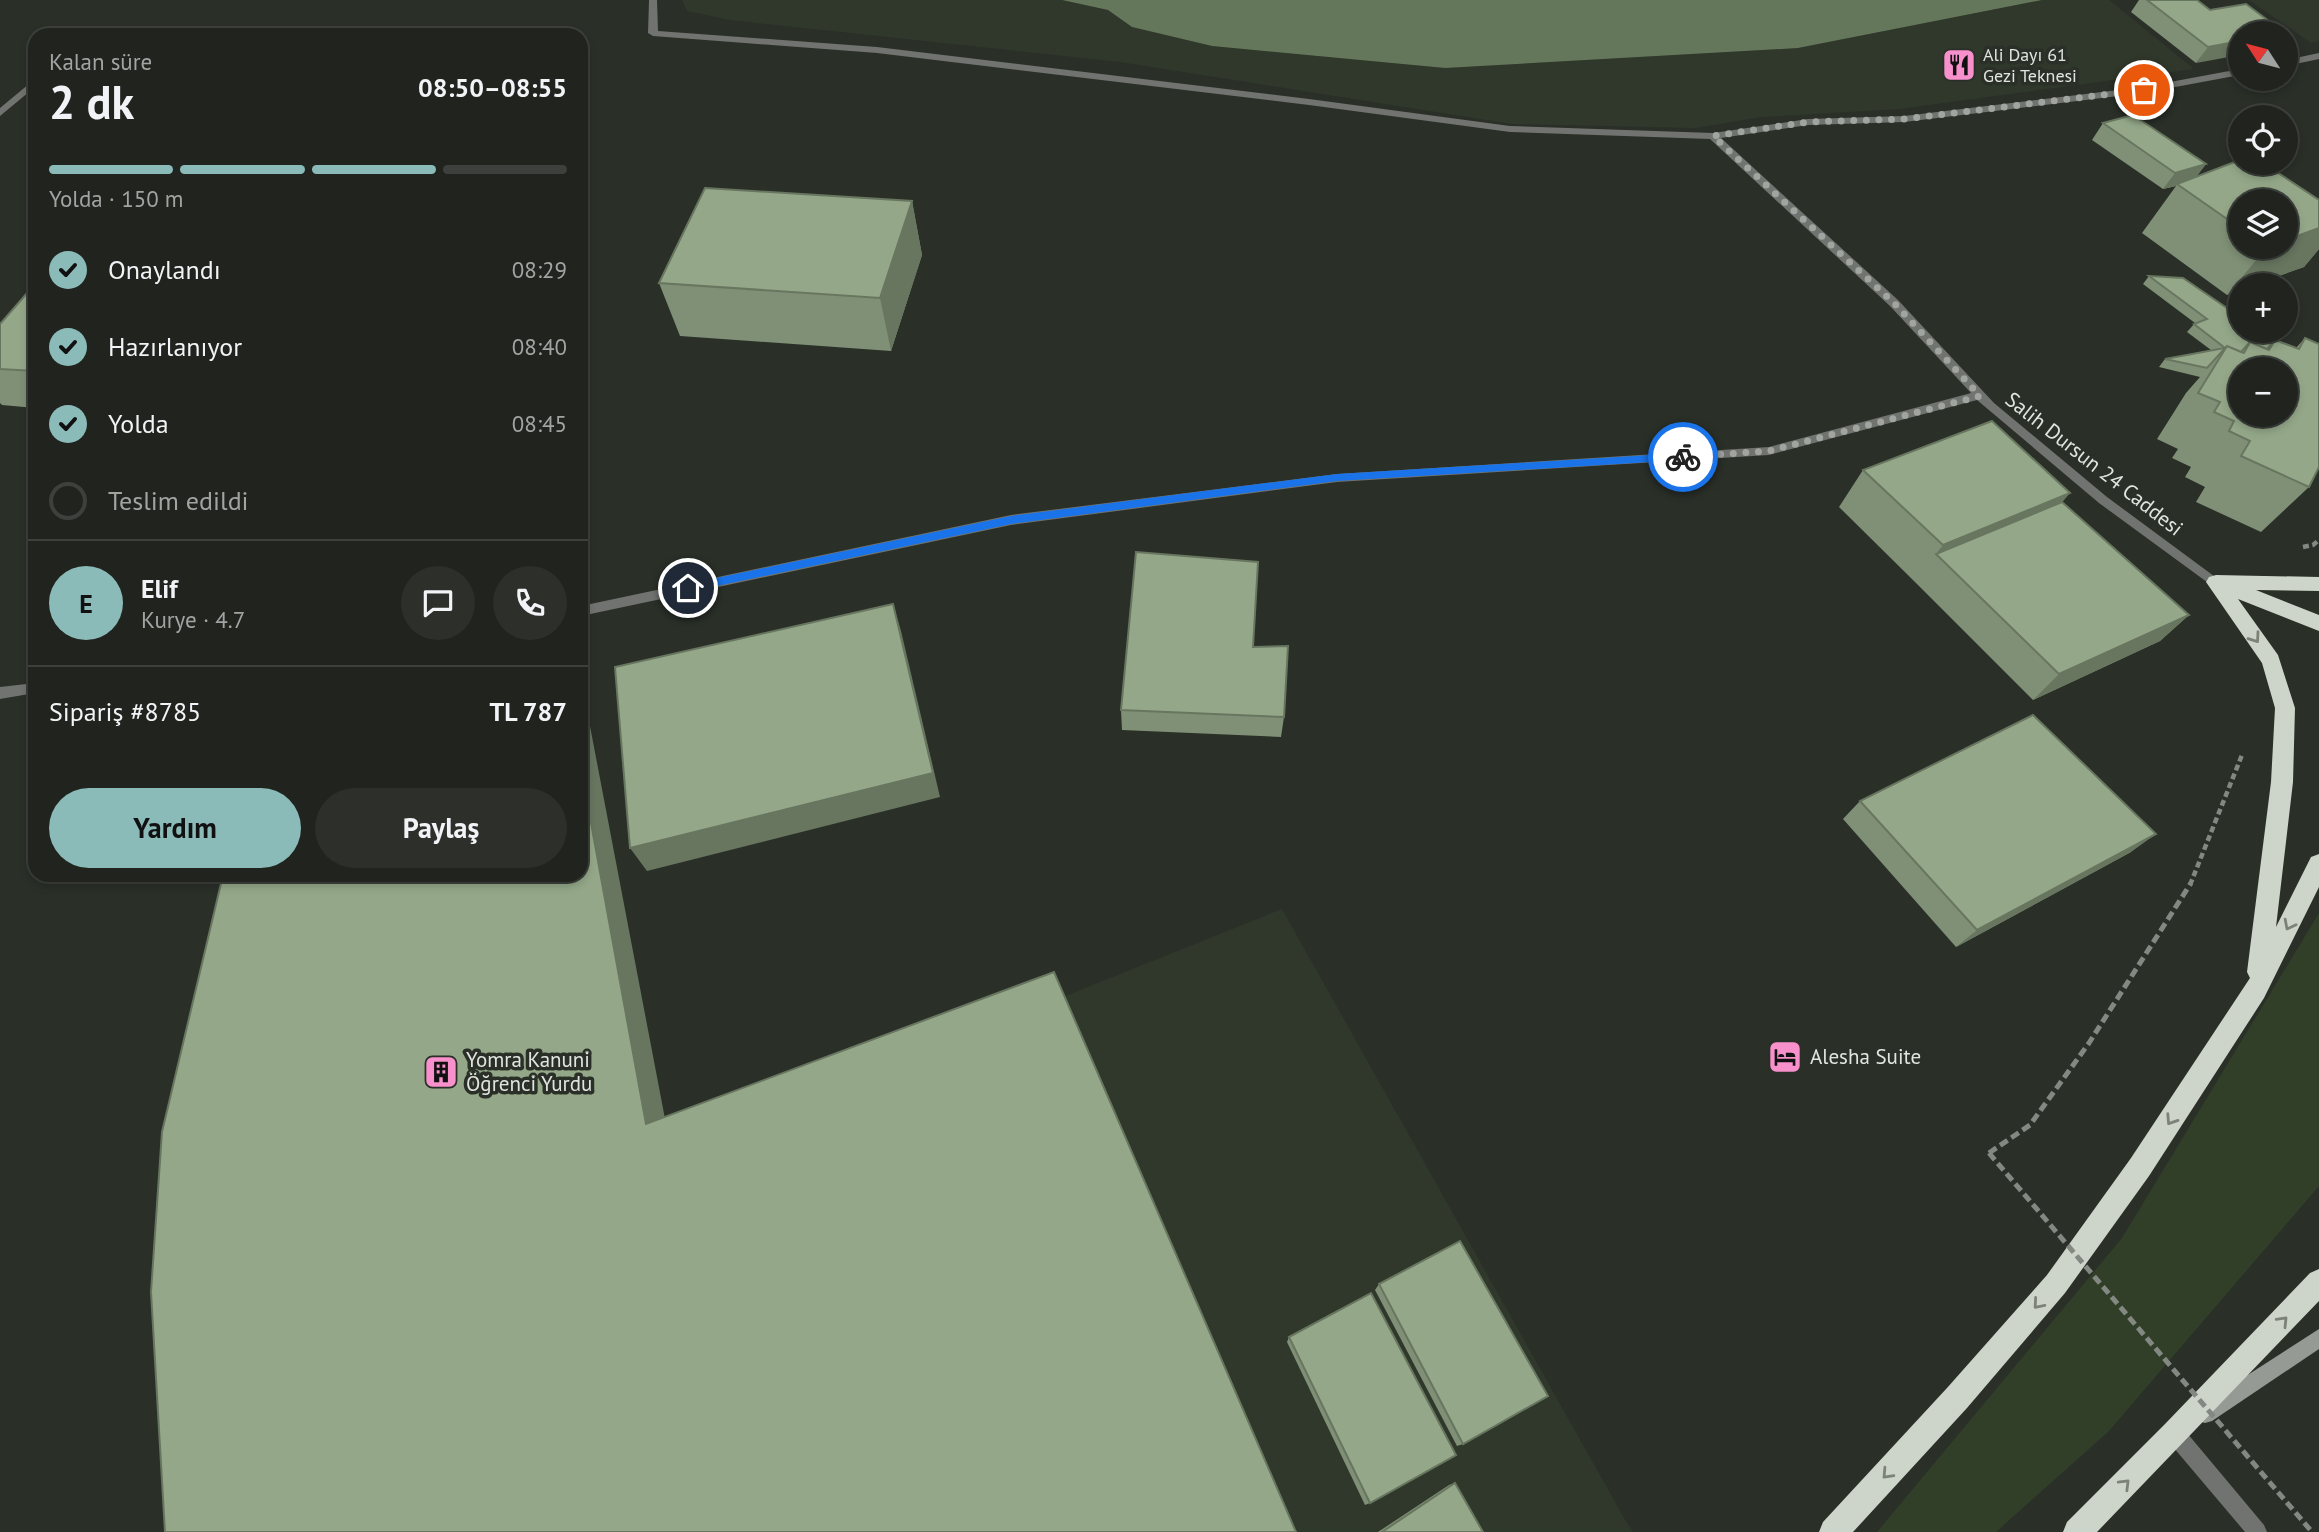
<!DOCTYPE html>
<html lang="tr">
<head>
<meta charset="utf-8">
<style>
	body { margin:0; font-family:"PT Sans",sans-serif; background:#2d2f2b; color:#f1f3f6; height:100vh; display:flex; flex-direction:column; font-size:26px; white-space:nowrap }
	* { box-sizing:border-box; margin:0 }
	p { font-size:23px; color:#a2a4a4 }
	.icon { flex:none; width:38px; height:38px; fill:none; stroke:currentColor; stroke-width:2; stroke-linecap:round; stroke-linejoin:round }
	.map { position:relative; flex:1; overflow:hidden }
	.details { position:absolute; left:28px; top:28px; width:560px; height:854px; display:flex; flex-direction:column; background:#20231e; border-radius:21px; box-shadow:0 4px 10px #0003,0 0 0 2px #3d403c }
	.details>* { flex:none }
	.needle { width:46px; rotate:306deg }
	.tools { position:absolute; left:2228px; top:21px; display:grid; gap:14px }
	.tools a { display:grid; place-items:center; width:70px; height:70px; border-radius:50%; background:#20231e; box-shadow:0 4px 10px #0003,0 0 0 2px #3d403c; font-size:35px }
	.pin { position:absolute; display:grid; place-items:center; width:60px; height:60px; color:#fff; margin:-30px; border:4px solid #fff; border-radius:50%; box-shadow:0 2px 7px #0007 }
	.courier { position:absolute; display:grid; place-items:center; width:70px; height:70px; margin:-35px; border:5px solid #1a73e8; border-radius:50%; background:#fff; color:#222; box-shadow:0 2px 9px #0007 }
	.headline em { font-style:normal; font-weight:600 }
	.headline div { display:flex; flex-direction:column-reverse }
	.headline { display:flex; align-items:center; justify-content:space-between; height:119px; padding:0 21px }
	h1 { font-size:46px; font-weight:600; line-height:52px }
	.bar { display:grid; grid-template-columns:repeat(4,1fr); gap:10px 7px; align-content:center; height:84px; padding:0 21px }
	.bar i { height:9px; border-radius:5px; background:#3d403c }
	.bar .on { background:#8bbbb9 }
	.bar p { grid-column:span 4 }
	.line { display:flex; align-items:center; gap:18px; padding:0 21px; border-top:2px solid #3d403c }
	.line div { flex:1 }
	.round { display:grid; place-items:center; flex:none; width:74px; height:74px; border-radius:37px; background:#2d2f2b }
	ol { padding:0 21px; list-style:none }
	li { display:flex; align-items:center; gap:21px; height:77px }
	li p { margin-inline-start:auto }
	li .icon { padding:7px; border-radius:50%; background:#8bbbb9; color:#111; stroke-width:4 }
	li:last-child { color:#a2a4a4 }
	li i { width:38px; height:38px; border:4px solid #3d403c; border-radius:50% }
	.button { display:flex; gap:14px; margin-top:auto; padding:14px 21px }
	.button a { flex:1; height:80px; border-radius:42px; background:#8bbbb9; color:#111; font-size:28px; font-weight:600; line-height:80px; text-align:center }
	.button a+a { background:#2d2f2b; color:#f1f3f6 }
	.map>svg:first-child { display:block }
	.built { fill:#30382b }
	.green { fill:#313f29 }
	.water { fill:#64775a }
	.lines { fill:none; stroke-linecap:round; stroke-linejoin:round }
	.path-far1 { stroke:#848882; stroke-width:4.5; stroke-dasharray:6 3.5; stroke-linecap:butt }
	.path { stroke:#848882; stroke-width:5; stroke-dasharray:9 4.5; stroke-linecap:butt }
	.street { fill:#70736f; fill-rule:evenodd }
	.secondary { fill:#969a94; fill-rule:evenodd }
	.highway { fill:#cdd4c9; fill-rule:evenodd }
	.path-bridge { stroke:#848882; stroke-width:5; stroke-dasharray:9 4.5; stroke-linecap:butt }
	.wall { fill:#7f9076; fill-rule:evenodd }
	.shaded-wall { fill:#687660 }
	.building { fill:#94a889; stroke:#687660; stroke-width:2; fill-rule:evenodd }
	.oneway { stroke:#7c8278 }
	.route { fill:#1a73e8 }
	.done { stroke:#a1a59f; stroke-width:7; stroke-dasharray:0 12.6 }
	.labels { text-anchor:middle; stroke-width:7; stroke-linejoin:round; paint-order:stroke }
	.far-poi-label { font-size:18px; fill:#e1e4df; stroke:#2a2f28; text-anchor:start }
	.street-label { font-size:21px; fill:#e1e4df; stroke:#2a2f28 }
	.poi-label { font-size:21px; fill:#e1e4df; stroke:#2a2f28; text-anchor:start }
</style>
</head>
<body>
<div class="map">
<svg width="2319" height="1532" viewBox="0 0 2319 1532">
	<rect width="100%" height="100%" fill="#2a2f28"/>
	<path class="built" d="M682,0H1062L1108,10L1132,27L1212,46L1445,68L1798,48L2042,0H2109L2194,69L1899,109L1761,117L1696,128L1512,124L1120,62L730,20L687,11Z
		M2249,0H2319V41L2311,43Z
		M1282,909L1624,1518L1633,1532H1288L1058,999Z"/>
	<path class="green" d="M2319,913V1186L2109,1431L1996,1532H1877L2122,1238Z"/>
	<path class="water" d="M1062,0H2042L1798,48L1445,68L1212,46L1132,27L1108,10Z"/>
	<g class="lines">
		<path class="path-far1" d="M2303,547L2313,545L2319,540
			M2190,885L2242,755"/>
		<path class="path" d="M1989,1153L2030,1125L2089,1043L2191,883"/>
		<path class="street" d="M649,0H657L658,31L877,47L1309,99L1510,126L1713,133L1808,119L1904,116L2143,87L2240,69V75L2143,93L1904,122L1808,125L1721,138L1898,300L1994,403L2107,497L2222,582L2216,587L2211,585L2099,503L1977,400L1769,455L1337,482L1011,525L581,616V606L1011,515L1337,474L1769,447L1971,393L1890,306L1710,139L1510,132L1309,105L877,53L653,36L648,33Z
			M2319,53V59L2286,66V60Z
			M35,79V87L0,116V108Z
			M35,683V693L0,699V687Z
			M2175,1425L2182,1427L2264,1525L2267,1532H2245L2168,1441L2166,1434L2168,1427Z"/>
		<path class="secondary" d="M2319,1329V1349L2212,1421L2205,1423L2198,1421L2196,1414L2198,1407Z"/>
		<path class="highway" d="M2216,575L2319,577V591L2256,590L2319,615V631L2238,599L2278,655L2295,708L2293,782L2276,927L2311,857L2319,854V887L2264,998L2149,1176L2065,1293L1967,1408L1853,1532H1819L1823,1522L1947,1388L2047,1275L2131,1158L2250,978L2247,972L2271,782L2275,708L2262,663L2206,582L2209,577Z
			M2319,1269V1301L2097,1532H2063L2067,1522L2165,1424L2310,1273Z"/>
		<path class="path-bridge" d="M1989,1153L2312,1532"/>
	</g>
	<path class="wall" d="M2139,0H2197L2210,10L2246,4L2196,63L2131,12Z
		M2133,115L2206,164L2196,177L2240,160V163H2263L2319,200V249L2304,267L2253,285H2240V290L2227,295L2142,233L2176,186L2163,189L2092,140L2103,123ZM2240,201H2286V247H2240Z
		M912,201L922,255L891,351L680,336L659,283Z
		M2149,276L2275,340L2296,348L2305,338L2309,487L2261,532L2196,502L2205,487L2185,477L2191,467L2172,458L2178,449L2157,439L2186,393L2200,377L2159,367L2165,359L2211,350L2187,332L2195,323L2143,284Z
		M35,284V408L2,405L0,403V324Z
		M1863,470L2062,502L2189,615L2160,641L2033,700L1915,582L1839,507Z
		M1253,647L1284,717L1281,737L1122,730L1121,710Z
		M1860,801L2131,852L1956,947L1843,819Z
		M1379,1284L1463,1444L1457,1446L1375,1290Z
		M1289,1337L1370,1503L1365,1505L1287,1342Z
		M1455,1483L1483,1532H1378L1449,1485Z"/>
	<path class="shaded-wall" d="M2240,41V55L2196,63L2208,47Z
		M2206,164L2193,181L2177,184L2176,186L2163,189L2175,173Z
		M912,201L922,255L891,351L880,298Z
		M2319,228V249L2304,267L2253,285H2240V290L2227,295L2267,247H2286V240Z
		M2070,493L2039,530L1936,554L1943,545Z
		M893,604L901,631L940,797L647,871L630,848Z
		M2189,615L2160,641L2033,700L2059,674Z
		M581,679L670,1145L646,1124L581,768Z
		M2156,834L2131,852L1956,947L1977,930Z"/>
	<path class="building" d="M2147,0H2197L2210,10L2246,4L2285,33H2240V41L2208,47Z
		M2133,115L2206,164L2175,173L2103,123Z
		M2240,160V163H2263L2319,200V228L2286,240V201H2240V228L2177,184Z
		M705,188L912,201L880,298L659,283Z
		M2149,276L2183,278L2240,317V331H2261L2275,340L2267,349L2250,342L2241,352L2227,346L2207,368L2165,359L2225,348L2194,324L2207,319Z
		M35,284V371L0,369V324Z
		M2305,338L2319,344V467L2309,487L2241,456L2250,441L2229,431L2234,421L2214,412L2220,402L2198,393L2227,346L2244,353L2250,342L2269,350L2275,340L2299,349ZM2240,369H2286V415H2240Z
		M1992,421L2070,493L1943,545L1863,470Z
		M2062,502L2189,615L2059,674L1936,554Z
		M1136,552L1258,562L1253,647L1288,646L1284,717L1121,710Z
		M893,604L933,773L630,848L615,667Z
		M2033,715L2156,834L1977,930L1860,801Z
		M581,768L646,1124L1054,972L1296,1532H165L151,1292L162,1132L223,875H581Z
		M1460,1241L1548,1396L1463,1444L1379,1284Z
		M1371,1293L1456,1455L1370,1503L1289,1337Z
		M1455,1483L1483,1532H1382Z"/>
	<defs><path id="oneway-chevron" d="M-2-3.5L2.5 0L-2 3.5" fill="none" stroke-width="1.6" stroke-linecap="round" stroke-linejoin="round" transform="scale(1.75)"/></defs>
	<g class="oneway">
		<use href="#oneway-chevron" transform="translate(2255 638) rotate(55)"/>
		<use href="#oneway-chevron" transform="translate(2289 925) rotate(117)"/>
		<use href="#oneway-chevron" transform="translate(2171 1120) rotate(123)"/>
		<use href="#oneway-chevron" transform="translate(2038 1304) rotate(131)"/>
		<use href="#oneway-chevron" transform="translate(2283 1321) rotate(-46)"/>
		<use href="#oneway-chevron" transform="translate(1887 1474) rotate(133)"/>
		<use href="#oneway-chevron" transform="translate(2125 1484) rotate(-45)"/>
	</g>
	<path class="route" d="M1683,453L1688,457L1683,460L1337,481L1011,524L688,592L683,588L688,584L1011,516L1337,474Z"/>
	<g class="lines">
		<path class="done" d="M1683,457L1769,451L1980,396L1894,303L1713,136L1808,122L1904,119L2144,90"/>
	</g>
	<defs>
		<symbol id="restaurant-square" viewBox="-11 -11 22 22"><rect x="-9" y="-9" width="18" height="18" rx="4" fill="#f890cc" stroke="#2a2f28"/><path d="M-5-6h1v4h1v-4h1v4h1v-4h1v5L-1.5 .5V6h-2V.5L-5-1ZM5-6V6H3V1.5H1.5Q1.5-4 5-6Z" fill="#111"/></symbol>
		<symbol id="hotel-square" viewBox="-11 -11 22 22"><rect x="-9" y="-9" width="18" height="18" rx="4" fill="#f890cc" stroke="#2a2f28"/><path d="M-6-4.5h1.5V1H6V5H4.5V3h-9V5H-6ZM-4 0a1.8 1.8 0 1 1 3.6 0ZM.5 0V-2.5h3Q6-2.5 6 0Z" fill="#111"/></symbol>
		<symbol id="building-square" viewBox="-11 -11 22 22"><rect x="-9" y="-9" width="18" height="18" rx="4" fill="#f890cc" stroke="#2a2f28"/><path d="M-4-6H4V6H1V3H-1V6H-4ZM-2.5-4.3h1.7v1.8h-1.7ZM.8-4.3h1.7v1.8H.8ZM-2.5-1h1.7V.8h-1.7ZM.8-1h1.7V.8H.8Z" fill="#111"/></symbol>
	</defs>
	<g fill-rule="evenodd">
		<use href="#restaurant-square" x="1940" y="46" width="38" height="38"/>
		<use href="#hotel-square" x="1766" y="1038" width="38" height="38"/>
		<use href="#building-square" x="422" y="1053" width="38" height="38"/>
	</g>
	<g class="labels">
		<g class="far-poi-label">
			<text x="1983" y="61">Ali Dayı 61<tspan x="1983" dy="21">Gezi Teknesi</tspan></text>
		</g>
		<g class="street-label">
			<text transform="translate(2094 464) rotate(38)" y="7">Salih Dursun 24 Caddesi</text>
		</g>
		<g class="poi-label">
			<text x="1810" y="1064">Alesha Suite</text>
			<text x="466" y="1067">Yomra Kanuni<tspan x="466" dy="24">Öğrenci Yurdu</tspan></text>
		</g>
	</g>
</svg>
<div class="tools">
<a><svg class="needle" viewBox="-14 -14 28 28"><path d="M0-13l5 13h-10z" fill="#e53935"/><path d="M0 13l5-13h-10z" fill="#a2a4a4"/></svg></a>
<a><svg class="icon" aria-label="locate" viewBox="0 0 24 24"><circle cx="12" cy="12" r="6"/><path d="M12 2v4M12 18v4M2 12h4M18 12h4"/></svg></a>
<a><svg class="icon" aria-label="layers" viewBox="0 0 24 24"><path d="M12 4l9 5-9 5-9-5zM3 14l9 5 9-5"/></svg></a>
<a>+</a>
<a>−</a>
</div>
<div class="pin" style="left:2144px;top:90px;background:#ea580c"><svg class="icon" aria-label="bag" viewBox="0 0 24 24"><path d="M5 8h14l-1 12H6zM9 8a3 3 0 0 1 6 0"/></svg></div>
<div class="pin" style="left:688px;top:588px;background:#1f2937"><svg class="icon" aria-label="home" viewBox="0 0 24 24"><path d="M3 11l9-7 9 7M6 9v11h12V9"/></svg></div>
<div class="courier" style="left:1683px;top:457px"><svg class="icon" aria-label="bike" viewBox="0 0 24 24"><circle cx="6" cy="16" r="4"/><circle cx="18" cy="16" r="4"/><path d="M6 16l4-8h5l3 8M10 8l3 8H6M13 5h3"/></svg></div>
<section class="details">
<div class="headline"><div><h1>2 dk</h1><p>Kalan süre</p></div><em>08:50–08:55</em></div>
<div class="bar"><i class="on"></i><i class="on"></i><i class="on"></i><i></i><p>Yolda · 150 m</p></div>
<ol>
<li><svg class="icon" aria-label="check" viewBox="0 0 24 24"><path d="M5 12l5 5 9-10"/></svg>Onaylandı<p>08:29</p></li>
<li><svg class="icon" aria-label="check" viewBox="0 0 24 24"><path d="M5 12l5 5 9-10"/></svg>Hazırlanıyor<p>08:40</p></li>
<li><svg class="icon" aria-label="check" viewBox="0 0 24 24"><path d="M5 12l5 5 9-10"/></svg>Yolda<p>08:45</p></li>
<li><i></i>Teslim edildi</li>
</ol>
<div class="line" style="height:126px"><b class="round" style="background:#8bbbb9;color:#111">E</b><div><b>Elif</b><p>Kurye · 4.7</p></div><a class="round"><svg class="icon" aria-label="chat" viewBox="0 0 24 24"><path d="M4 5h16v11H9l-5 4z"/></svg></a><a class="round"><svg class="icon" aria-label="phone" viewBox="0 0 24 24"><path d="M5 4h4l2 5-3 2q2 4 5 5l2-3 5 2v4C11 20 4 13 5 4z"/></svg></a></div>
<div class="line" style="height:91px"><div>Sipariş #8785</div><b>TL 787</b></div>
<div class="button"><a>Yardım</a><a>Paylaş</a></div>
</section>
</div>
</body>
</html>
